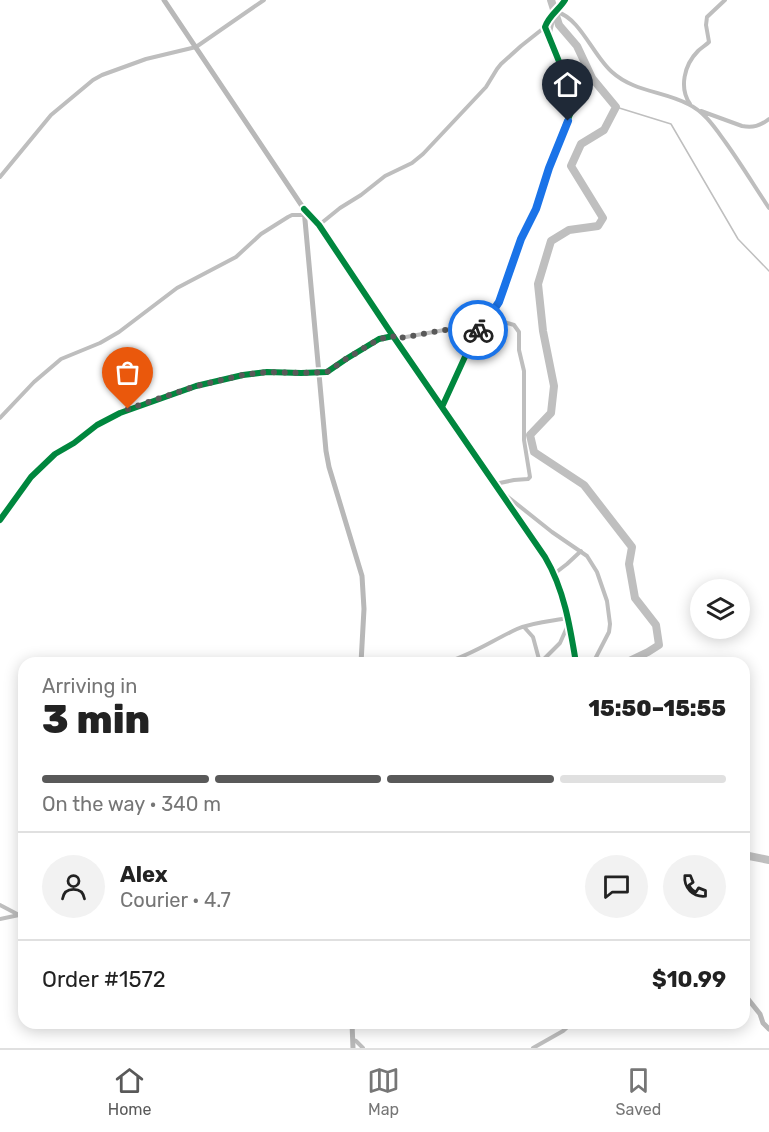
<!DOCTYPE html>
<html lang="en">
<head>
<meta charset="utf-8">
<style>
	body { margin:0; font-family:Rubik,sans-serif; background:#f2f2f2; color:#222; height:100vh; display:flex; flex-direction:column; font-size:22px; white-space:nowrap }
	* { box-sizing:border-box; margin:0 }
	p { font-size:20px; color:#767676 }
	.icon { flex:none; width:33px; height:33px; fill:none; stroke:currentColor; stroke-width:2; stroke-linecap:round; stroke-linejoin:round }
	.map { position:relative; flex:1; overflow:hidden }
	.panel { position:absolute; left:18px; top:657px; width:732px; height:372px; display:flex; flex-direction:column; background:#fff; border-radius:18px; box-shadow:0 3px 15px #0003 }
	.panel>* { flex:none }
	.tools { position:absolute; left:690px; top:579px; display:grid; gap:12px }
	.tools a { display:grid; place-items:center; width:60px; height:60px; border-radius:50%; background:#fff; box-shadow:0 3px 15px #0003; font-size:30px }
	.pin { position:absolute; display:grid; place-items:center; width:51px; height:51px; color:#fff; margin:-62px -26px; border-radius:50% 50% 50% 0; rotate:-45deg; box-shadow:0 0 6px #0007 }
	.pin .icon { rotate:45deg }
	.courier { position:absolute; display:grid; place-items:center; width:60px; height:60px; margin:-30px; border:4px solid #1a73e8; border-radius:50%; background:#fff; color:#222; box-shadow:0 2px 8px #0007 }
	.head em { font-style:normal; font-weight:800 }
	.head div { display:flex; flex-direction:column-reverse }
	.head { display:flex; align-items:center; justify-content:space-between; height:102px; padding:0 24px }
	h1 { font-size:39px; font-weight:800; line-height:45px }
	.bar { display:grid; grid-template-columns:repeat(4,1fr); gap:9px 6px; align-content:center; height:72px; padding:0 24px }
	.bar i { height:8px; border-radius:4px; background:#e0e0e0 }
	.bar .current { background:#595959 }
	.bar p { grid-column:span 4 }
	.line { display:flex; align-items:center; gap:15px; padding:0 24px; border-top:2px solid #e0e0e0 }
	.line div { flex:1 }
	.round { display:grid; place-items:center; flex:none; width:63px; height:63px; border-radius:32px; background:#f2f2f2 }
	.menu { display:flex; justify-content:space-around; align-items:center; height:84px; border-top:2px solid #e0e0e0; background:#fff; font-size:16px; color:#767676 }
	.menu a { display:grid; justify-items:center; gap:3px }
	.menu .current { color:#595959 }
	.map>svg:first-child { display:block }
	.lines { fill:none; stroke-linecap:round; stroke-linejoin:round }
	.stream { stroke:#bfbfbf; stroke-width:1.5 }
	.river { stroke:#bfbfbf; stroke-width:8 }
	.street { stroke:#bebebe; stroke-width:4 }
	.secondary { stroke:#b8b8b8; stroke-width:5 }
	.cycleway-casing { stroke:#fff; stroke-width:10 }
	.cycleway { stroke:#00873e; stroke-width:6 }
	.done { stroke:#595959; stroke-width:6; stroke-dasharray:0 10.8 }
	.route { stroke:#1a73e8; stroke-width:8 }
</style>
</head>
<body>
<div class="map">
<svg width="769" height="1048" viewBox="0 0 769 1048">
	<rect width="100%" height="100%" fill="#fff"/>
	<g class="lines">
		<path class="stream" d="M616,107L671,124L738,239L769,271"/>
		<path class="river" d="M551,0L559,25L577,46L592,78L616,107L604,130L581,144L571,166L603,218L598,226L569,230L551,241L538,284L543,331L554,386L551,413L530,435L534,452L584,485L632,547L629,564L635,598L656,625L659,645L648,652L625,663
			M744,855L769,860"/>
		<path class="street" d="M557,12C580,18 594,57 612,72C634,92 664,91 688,104C705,112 715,128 726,143C741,164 755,187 769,208
			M549,37L552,24L551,15
			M690,104C679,88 684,65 698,51C701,48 706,45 709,42L706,25L707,17L725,0
			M701,111L742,126C753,128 760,126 769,119
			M0,177L51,115L93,80L102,75L146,59L196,47L264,0
			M319,225L340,208L361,195L385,176L412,163L423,154L486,87L497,69L501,64L521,46L545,27
			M491,314L504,322L514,325L519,332V350L524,371V440L530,477L528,479L514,480L495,484
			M395,339L450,329L480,330
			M442,407L469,348L499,302L521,239L536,209L549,168L571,112L573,98L569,86L545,27C549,15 559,10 565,0
			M0,418L34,382L61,359L100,343L119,332L177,288L236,257L261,234L288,217L292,215H304
			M503,493L552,532L587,556L597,572L607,601L610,624L609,632L593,663
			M0,520L31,477L55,454L74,443L97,425L120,413L196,386L243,375L267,372L301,373L327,372L346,359L379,339L393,336
			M554,574L567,564L581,551
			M524,627L533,637L540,663
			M444,663C470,656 493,640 517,629C533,622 552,621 568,618
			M540,663L560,643L568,625
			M0,905L19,915L24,914
			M0,919L19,915
			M353,1040L356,1041L363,1048
			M533,1048L563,1031L572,1023"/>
		<path class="secondary" d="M164,0L304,209L326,451L329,467L362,576L364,609L361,663
			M304,209L319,225L393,336L545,557C564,589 570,626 576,663
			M744,994L760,1014L763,1023L769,1029
			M352,1023L353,1048"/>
		<defs>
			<path id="cycleway" d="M304,209L319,225L393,336L545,557C564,589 570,626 576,663
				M442,407L469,348L499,302L521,239L536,209L549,168L571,112L573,98L569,86L545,27C549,15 559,10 565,0
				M0,520L31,477L55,454L74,443L97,425L120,413L196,386L243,375L267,372L301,373L327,372L346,359L379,339L393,336"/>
		</defs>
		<use href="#cycleway" class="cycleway-casing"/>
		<use href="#cycleway" class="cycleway"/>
	</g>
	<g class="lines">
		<path class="done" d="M128,409L196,386L243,375L267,372L301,373L327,372L346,359L379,339L393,336L395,339L450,329L478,330"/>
		<path class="route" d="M478,330H480L499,302L521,239L536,209L549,168L568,121"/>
	</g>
</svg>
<div class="tools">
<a><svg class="icon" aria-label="layers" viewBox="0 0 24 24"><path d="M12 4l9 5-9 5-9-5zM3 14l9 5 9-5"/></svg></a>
</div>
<div class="pin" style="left:128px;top:409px;background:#ea580c"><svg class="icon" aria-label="bag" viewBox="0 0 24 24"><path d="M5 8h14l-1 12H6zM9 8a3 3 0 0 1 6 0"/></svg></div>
<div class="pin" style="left:568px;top:121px;background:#1f2937"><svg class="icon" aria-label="home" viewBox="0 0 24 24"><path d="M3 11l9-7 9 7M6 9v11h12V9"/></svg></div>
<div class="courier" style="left:478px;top:330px"><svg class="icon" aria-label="bike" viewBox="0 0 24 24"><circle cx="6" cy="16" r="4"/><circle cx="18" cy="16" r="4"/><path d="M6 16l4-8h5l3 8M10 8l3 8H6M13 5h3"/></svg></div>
<section class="panel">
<div class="head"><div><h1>3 min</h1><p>Arriving in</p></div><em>15:50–15:55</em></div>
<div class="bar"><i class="current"></i><i class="current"></i><i class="current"></i><i></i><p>On the way · 340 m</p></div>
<div class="line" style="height:108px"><a class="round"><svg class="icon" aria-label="person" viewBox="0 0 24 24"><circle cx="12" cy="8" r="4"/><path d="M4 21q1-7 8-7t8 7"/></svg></a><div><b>Alex</b><p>Courier · 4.7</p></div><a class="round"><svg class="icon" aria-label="chat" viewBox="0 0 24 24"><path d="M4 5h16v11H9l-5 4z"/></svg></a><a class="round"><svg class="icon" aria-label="phone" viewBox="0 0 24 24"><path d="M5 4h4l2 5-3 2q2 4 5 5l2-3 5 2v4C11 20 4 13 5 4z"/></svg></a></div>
<div class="line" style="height:78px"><div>Order #1572</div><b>$10.99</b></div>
</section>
</div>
<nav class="menu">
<a class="current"><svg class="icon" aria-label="home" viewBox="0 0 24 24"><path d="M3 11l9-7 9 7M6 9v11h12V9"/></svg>Home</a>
<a><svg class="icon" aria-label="map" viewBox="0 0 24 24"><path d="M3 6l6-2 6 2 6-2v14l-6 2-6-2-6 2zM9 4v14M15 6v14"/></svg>Map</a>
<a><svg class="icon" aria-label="saved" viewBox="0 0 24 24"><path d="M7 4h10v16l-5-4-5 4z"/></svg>Saved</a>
</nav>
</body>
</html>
